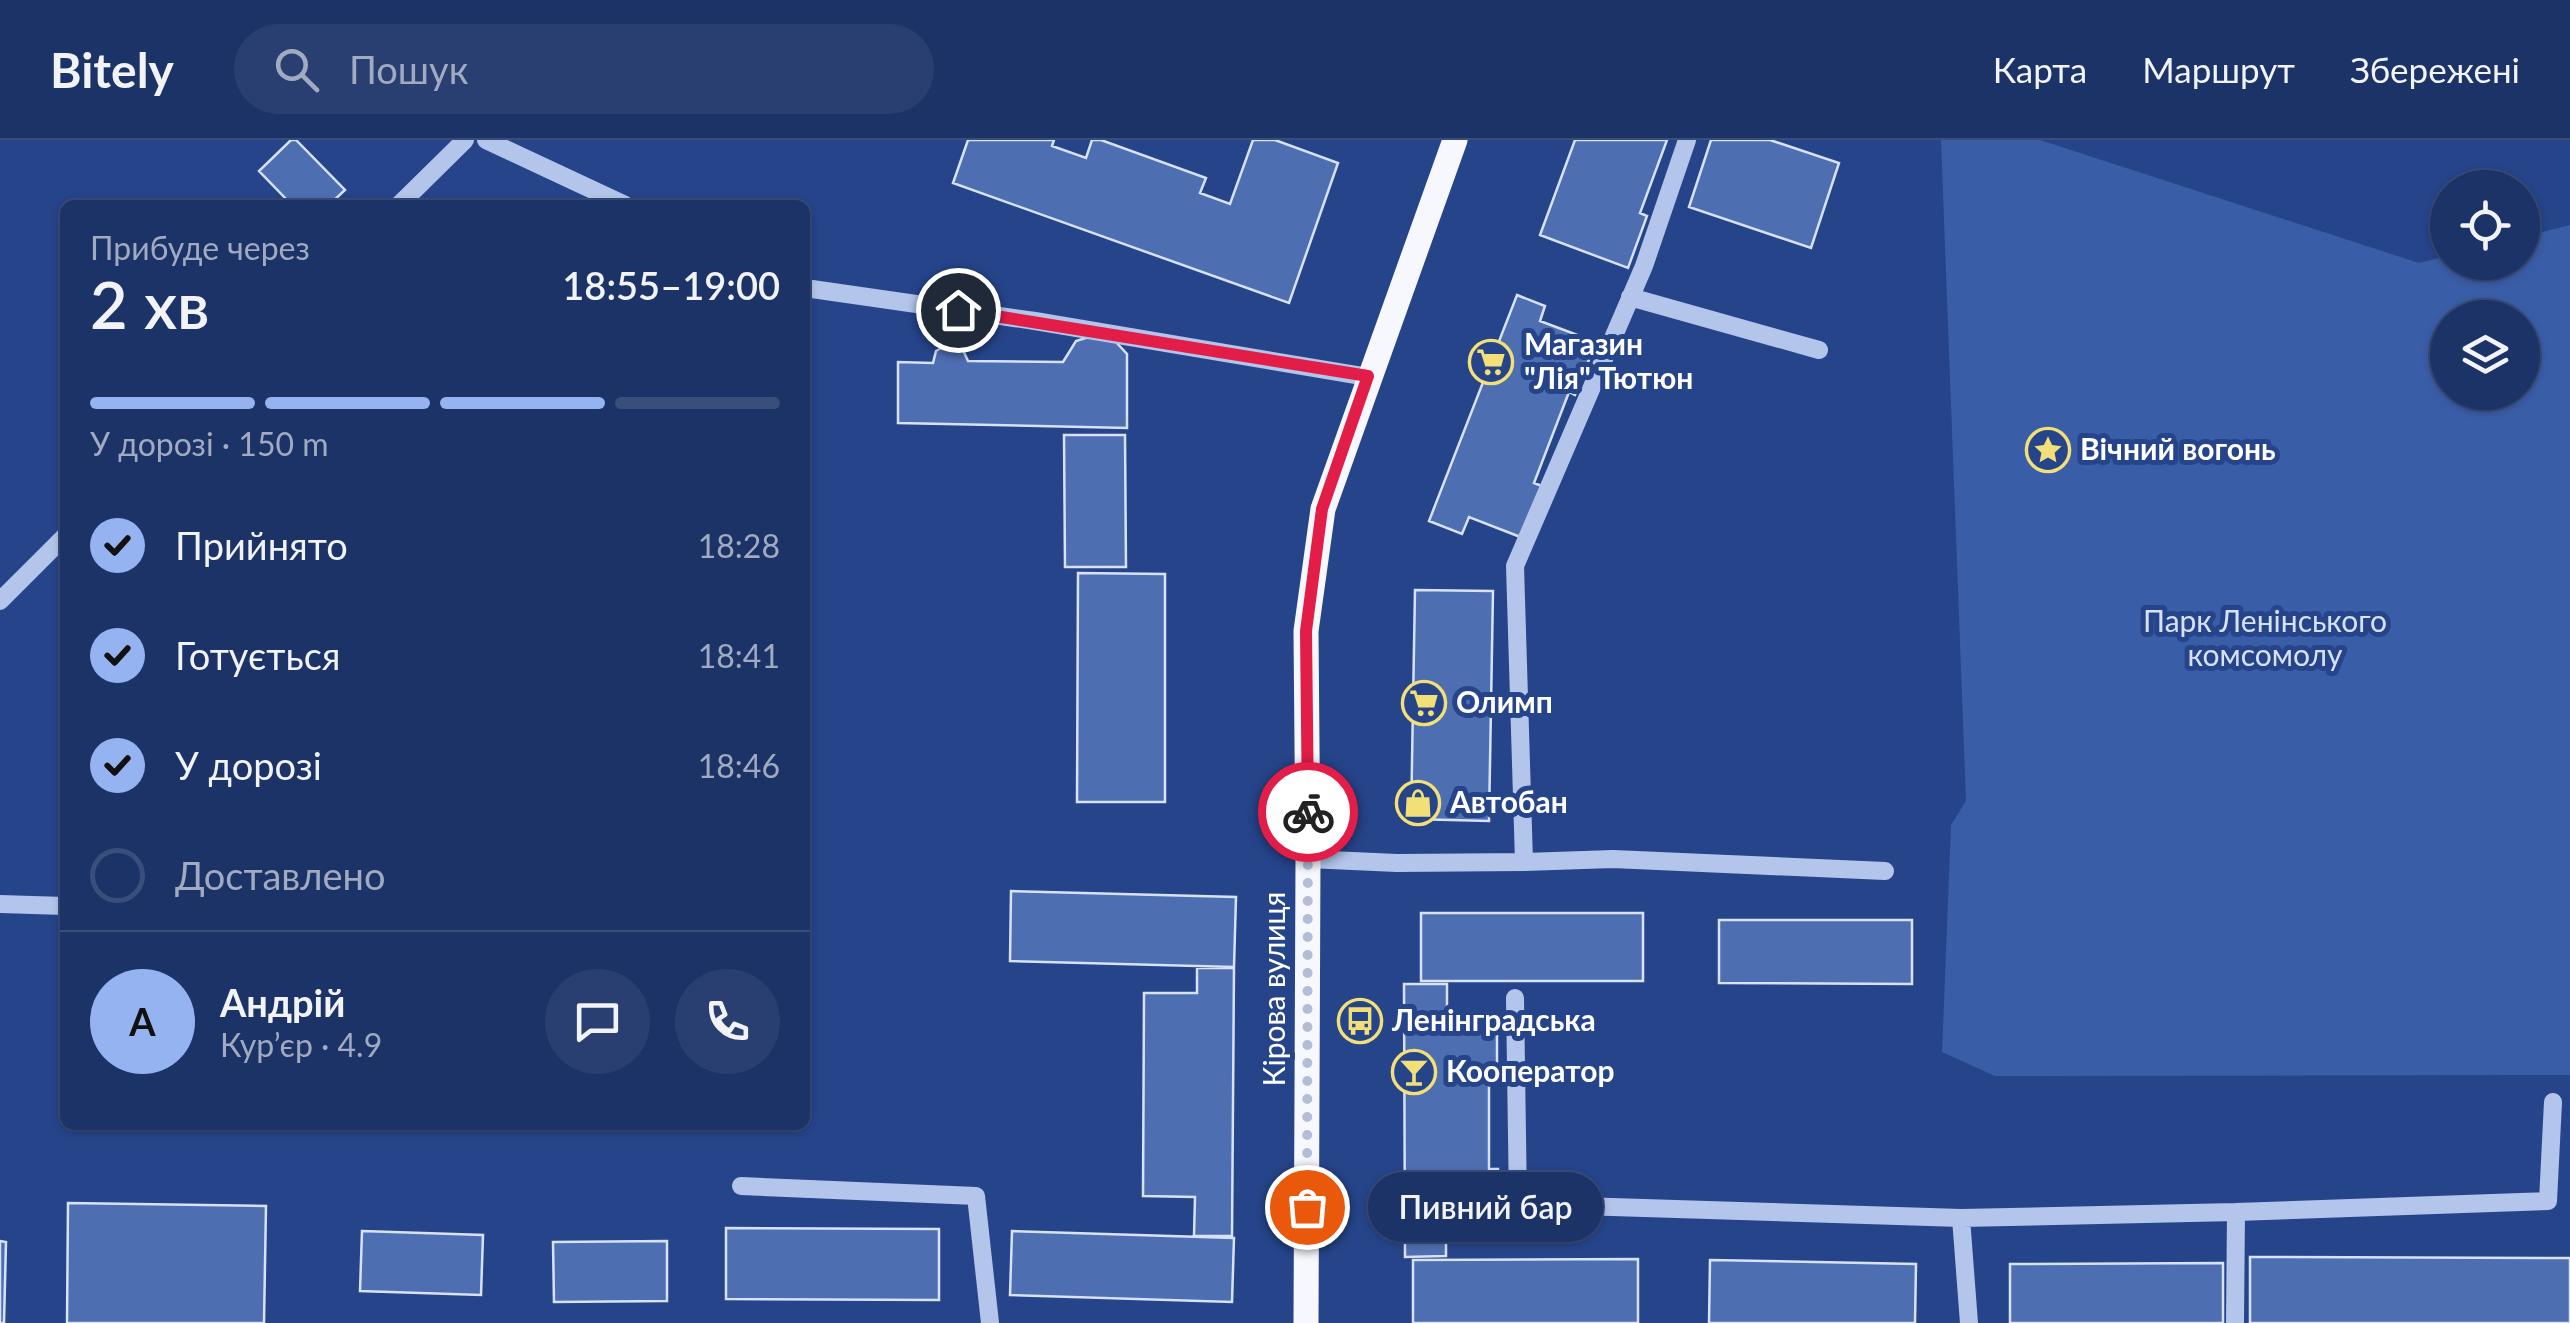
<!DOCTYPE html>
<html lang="uk">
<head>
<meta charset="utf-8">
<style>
	body { margin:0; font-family:Lato,sans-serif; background:#293f71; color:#f1f3f6; height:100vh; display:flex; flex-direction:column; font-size:38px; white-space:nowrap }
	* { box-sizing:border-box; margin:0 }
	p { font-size:32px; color:#a0aac0 }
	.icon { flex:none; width:55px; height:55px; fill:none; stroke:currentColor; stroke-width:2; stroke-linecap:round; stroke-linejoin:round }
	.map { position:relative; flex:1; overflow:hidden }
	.details { position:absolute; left:60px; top:60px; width:750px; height:930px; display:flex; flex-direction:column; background:#1c3368; border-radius:15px; box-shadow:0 2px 8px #0004,0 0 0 2px #3a4e7c }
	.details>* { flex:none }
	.tools { position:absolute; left:2430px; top:30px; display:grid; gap:20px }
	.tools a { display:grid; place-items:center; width:110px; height:110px; border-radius:50%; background:#1c3368; box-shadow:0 2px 8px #0004,0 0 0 2px #3a4e7c; font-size:50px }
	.pin { position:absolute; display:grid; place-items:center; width:85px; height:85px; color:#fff; margin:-42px; border:5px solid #fff; border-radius:50%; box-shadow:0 2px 10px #0007 }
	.courier { position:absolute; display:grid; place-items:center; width:100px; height:100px; margin:-50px; border:8px solid #e11d48; border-radius:50%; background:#fff; color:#222; box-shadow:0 2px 12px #0007 }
	.bubble { position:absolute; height:70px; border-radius:35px; background:#1c3368; box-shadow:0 2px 8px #0004,0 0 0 2px #3a4e7c; font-size:32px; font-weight:600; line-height:70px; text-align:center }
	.overview em { font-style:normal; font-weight:600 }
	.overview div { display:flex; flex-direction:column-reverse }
	.overview { display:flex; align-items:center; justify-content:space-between; height:170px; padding:0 30px }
	h1 { font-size:65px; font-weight:600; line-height:75px }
	.bar { display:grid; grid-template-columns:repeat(4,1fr); gap:15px 10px; align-content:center; height:120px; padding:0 30px }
	.bar i { height:12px; border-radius:8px; background:#3a4e7c }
	.bar .on { background:#95b2f1 }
	.bar p { grid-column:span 4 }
	.line { display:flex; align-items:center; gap:25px; padding:0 30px; border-top:2px solid #3a4e7c }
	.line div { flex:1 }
	.round { display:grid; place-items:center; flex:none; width:105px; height:105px; border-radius:52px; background:#293f71 }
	ol { padding:0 30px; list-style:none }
	li { display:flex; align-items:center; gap:30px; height:110px }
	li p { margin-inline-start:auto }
	li .icon { padding:10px; border-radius:50%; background:#95b2f1; color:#111; stroke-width:4 }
	li:last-child { color:#a0aac0 }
	li i { width:55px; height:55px; border:5px solid #3a4e7c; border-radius:50% }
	header { display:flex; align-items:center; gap:60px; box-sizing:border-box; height:140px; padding:0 50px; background:#1c3368; border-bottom:2px solid #3a4e7c }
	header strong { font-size:48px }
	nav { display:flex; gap:55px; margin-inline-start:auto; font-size:35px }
	.search { width:700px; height:90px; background:#293f71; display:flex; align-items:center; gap:25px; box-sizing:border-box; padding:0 35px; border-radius:55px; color:#a0aac0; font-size:38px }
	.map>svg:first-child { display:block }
	.green { fill:#3a5da7; fill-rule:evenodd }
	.building { fill:#4e6eb2; stroke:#d7e2f7; stroke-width:2.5 }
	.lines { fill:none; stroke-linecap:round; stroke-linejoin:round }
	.minor { stroke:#b3c5ea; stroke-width:18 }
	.major { stroke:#f6f8fe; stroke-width:25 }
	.done { stroke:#b3bed6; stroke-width:10; stroke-dasharray:0 18 }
	.route { stroke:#e11d48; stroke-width:12 }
	.labels { text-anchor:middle; stroke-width:10; stroke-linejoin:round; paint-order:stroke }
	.poi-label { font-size:30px; font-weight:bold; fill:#fff; stroke:#26448a; text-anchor:start }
	.park-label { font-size:30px; fill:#d7e2f7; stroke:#26448a }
	.street-label { font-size:30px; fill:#fff; stroke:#26448a }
</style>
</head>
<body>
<header>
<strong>Bitely</strong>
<div class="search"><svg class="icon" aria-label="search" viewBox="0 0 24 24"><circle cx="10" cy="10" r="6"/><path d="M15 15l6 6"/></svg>Пошук</div>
<nav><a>Карта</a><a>Маршрут</a><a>Збережені</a></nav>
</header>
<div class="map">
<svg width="2570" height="1183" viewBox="0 0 2570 1183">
	<rect width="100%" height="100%" fill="#26448a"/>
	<path class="green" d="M1941,0H2040L2419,123L2447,116L2448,122H2522L2523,97L2570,85V935L1995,936L1942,912L1951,685L1966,661ZM2448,178H2522V252H2448Z"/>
	<path class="building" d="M291,0H296L345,50L329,65H292L259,31Z
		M968,0H1054L1052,6L1086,18L1092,0H1101L1206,38L1200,53L1230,64L1253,0H1275L1338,23L1289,163L953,43Z
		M1575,0H1667L1640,73L1647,76L1628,128L1540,95Z
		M1711,0H1770L1839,23L1811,108L1689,67Z
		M1517,155L1545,166L1540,181L1596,202L1575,255L1569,252L1534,343L1542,346L1523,398L1469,377L1462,394L1429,381Z
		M1095,195L1114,200L1127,214V288L898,283V222L933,223L936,211L952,202L963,210L968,221L1063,222L1076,201Z
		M1064,295H1125L1126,427H1065Z
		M1078,433L1165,434V662H1077Z
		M1415,450L1493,451L1489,681L1411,679Z
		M1011,751L1236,757L1234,827L1010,821Z
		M1421,773H1643V841H1421Z
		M1719,780H1912V844L1719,843Z
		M1197,828H1234L1232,1096H1194L1195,1057L1143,1056L1144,853H1197Z
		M1404,844H1447V875H1497V926H1489V1029H1498V1080L1446,1081V1116L1405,1117Z
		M68,1063L266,1066L264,1183H67Z
		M726,1088L939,1089V1160L726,1159Z
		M362,1091L483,1095L481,1155L360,1151Z
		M1012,1091L1234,1098L1232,1162L1010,1155Z
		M0,1101L6,1102L4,1183H0Z
		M667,1101V1161L554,1162L553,1102Z
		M2250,1117L2570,1118V1183H2250Z
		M1638,1119V1183H1413V1120Z
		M1710,1120L1916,1124L1915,1183H1709Z
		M2223,1123V1183H2010V1124Z"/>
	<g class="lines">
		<path class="minor" d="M486,0L625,65
			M399,65L465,0
			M805,148L1035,181L1368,237
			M1630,157L1819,210
			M0,461L65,396
			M1308,719L1397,723L1524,722L1515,426L1644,126L1687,0
			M1524,722L1613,719L1885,731
			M0,764L65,766
			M1515,858L1518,1064L1961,1078L1969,1183
			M741,1046L976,1056L990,1183
			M1961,1078L2236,1072
			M2235,1183L2236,1072L2548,1061L2553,962"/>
		<path class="major" d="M1306,1183L1308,719L1306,491L1323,369L1455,0"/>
	</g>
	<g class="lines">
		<path class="done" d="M1307,1067L1308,672"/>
		<path class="route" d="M958,170L1368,236L1322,369L1306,491L1308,672"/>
	</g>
	<defs>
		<symbol id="supermarket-ring" viewBox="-11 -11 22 22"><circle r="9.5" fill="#26448a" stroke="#f3df78" stroke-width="1.5"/><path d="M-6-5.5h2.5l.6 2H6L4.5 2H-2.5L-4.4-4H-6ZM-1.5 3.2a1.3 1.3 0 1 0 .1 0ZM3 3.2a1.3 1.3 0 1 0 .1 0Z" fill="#f3df78"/></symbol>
		<symbol id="sight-ring" viewBox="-11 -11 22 22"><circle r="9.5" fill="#26448a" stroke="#f3df78" stroke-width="1.5"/><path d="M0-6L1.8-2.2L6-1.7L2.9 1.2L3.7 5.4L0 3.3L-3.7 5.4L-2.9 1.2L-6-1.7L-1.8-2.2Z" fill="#f3df78"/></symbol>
		<symbol id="shop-ring" viewBox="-11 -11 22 22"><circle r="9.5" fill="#26448a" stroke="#f3df78" stroke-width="1.5"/><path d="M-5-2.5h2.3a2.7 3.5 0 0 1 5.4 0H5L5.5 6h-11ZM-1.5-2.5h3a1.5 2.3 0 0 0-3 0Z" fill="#f3df78"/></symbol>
		<symbol id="bus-ring" viewBox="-11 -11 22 22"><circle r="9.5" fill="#26448a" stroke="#f3df78" stroke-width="1.5"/><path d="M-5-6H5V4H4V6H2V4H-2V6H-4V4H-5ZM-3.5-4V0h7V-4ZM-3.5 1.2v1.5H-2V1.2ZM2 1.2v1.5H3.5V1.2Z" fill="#f3df78"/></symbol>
		<symbol id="bar-ring" viewBox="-11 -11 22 22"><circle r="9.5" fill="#26448a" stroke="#f3df78" stroke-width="1.5"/><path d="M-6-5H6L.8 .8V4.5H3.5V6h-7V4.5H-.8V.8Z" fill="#f3df78"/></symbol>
	</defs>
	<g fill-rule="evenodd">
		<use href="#supermarket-ring" x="1466" y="197" width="50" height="50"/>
		<use href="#sight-ring" x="2023" y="285" width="50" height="50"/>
		<use href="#supermarket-ring" x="1399" y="538" width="50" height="50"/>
		<use href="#shop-ring" x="1393" y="638" width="50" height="50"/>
		<use href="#bus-ring" x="1335" y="856" width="50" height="50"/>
		<use href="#bar-ring" x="1389" y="907" width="50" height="50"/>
	</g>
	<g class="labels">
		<g class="poi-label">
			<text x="1524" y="215">Магазин<tspan x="1524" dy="34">"Лія" Тютюн</tspan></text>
			<text x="2080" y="320">Вічний вогонь</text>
			<text x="1456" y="573">Олимп</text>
			<text x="1450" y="673">Автобан</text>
			<text x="1392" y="891">Ленінградська</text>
			<text x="1446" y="942">Кооператор</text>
		</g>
		<g class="park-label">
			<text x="2265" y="492">Парк Ленінського<tspan x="2265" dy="34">комсомолу</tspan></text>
		</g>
		<g class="street-label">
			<text transform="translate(1275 849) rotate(-90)" y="10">Кірова вулиця</text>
		</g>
	</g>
</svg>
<div class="tools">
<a><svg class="icon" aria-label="locate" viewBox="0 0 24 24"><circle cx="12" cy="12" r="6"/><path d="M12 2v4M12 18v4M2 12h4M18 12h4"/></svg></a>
<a><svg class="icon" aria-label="layers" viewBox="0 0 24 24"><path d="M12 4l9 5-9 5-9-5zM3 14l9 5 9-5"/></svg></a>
</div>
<div class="pin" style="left:1307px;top:1067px;background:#ea580c"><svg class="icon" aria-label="bag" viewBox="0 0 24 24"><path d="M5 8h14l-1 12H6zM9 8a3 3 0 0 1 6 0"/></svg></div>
<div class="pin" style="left:958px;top:170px;background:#1f2937"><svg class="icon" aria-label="home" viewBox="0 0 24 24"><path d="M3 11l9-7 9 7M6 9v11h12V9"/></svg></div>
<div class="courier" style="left:1308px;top:672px"><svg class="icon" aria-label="bike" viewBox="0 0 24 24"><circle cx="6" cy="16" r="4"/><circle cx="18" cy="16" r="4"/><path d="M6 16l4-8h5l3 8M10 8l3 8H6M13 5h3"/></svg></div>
<div class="bubble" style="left:1368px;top:1032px;width:235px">Пивний бар</div>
<section class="details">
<div class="overview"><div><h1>2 хв</h1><p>Прибуде через</p></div><em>18:55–19:00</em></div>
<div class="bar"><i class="on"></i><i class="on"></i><i class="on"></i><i></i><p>У дорозі · 150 m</p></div>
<ol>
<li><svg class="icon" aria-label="check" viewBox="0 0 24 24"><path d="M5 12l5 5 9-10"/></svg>Прийнято<p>18:28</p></li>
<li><svg class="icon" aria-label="check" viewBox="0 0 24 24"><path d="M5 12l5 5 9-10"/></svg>Готується<p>18:41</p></li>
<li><svg class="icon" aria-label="check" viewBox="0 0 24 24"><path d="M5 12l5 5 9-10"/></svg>У дорозі<p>18:46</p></li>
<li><i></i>Доставлено</li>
</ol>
<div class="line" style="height:180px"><b class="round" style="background:#95b2f1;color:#111">А</b><div><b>Андрій</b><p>Кур’єр · 4.9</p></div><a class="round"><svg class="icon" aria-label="chat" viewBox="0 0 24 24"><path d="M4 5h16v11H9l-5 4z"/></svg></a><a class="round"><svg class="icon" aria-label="phone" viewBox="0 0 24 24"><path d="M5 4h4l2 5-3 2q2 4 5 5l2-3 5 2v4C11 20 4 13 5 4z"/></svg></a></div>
</section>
</div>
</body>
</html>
